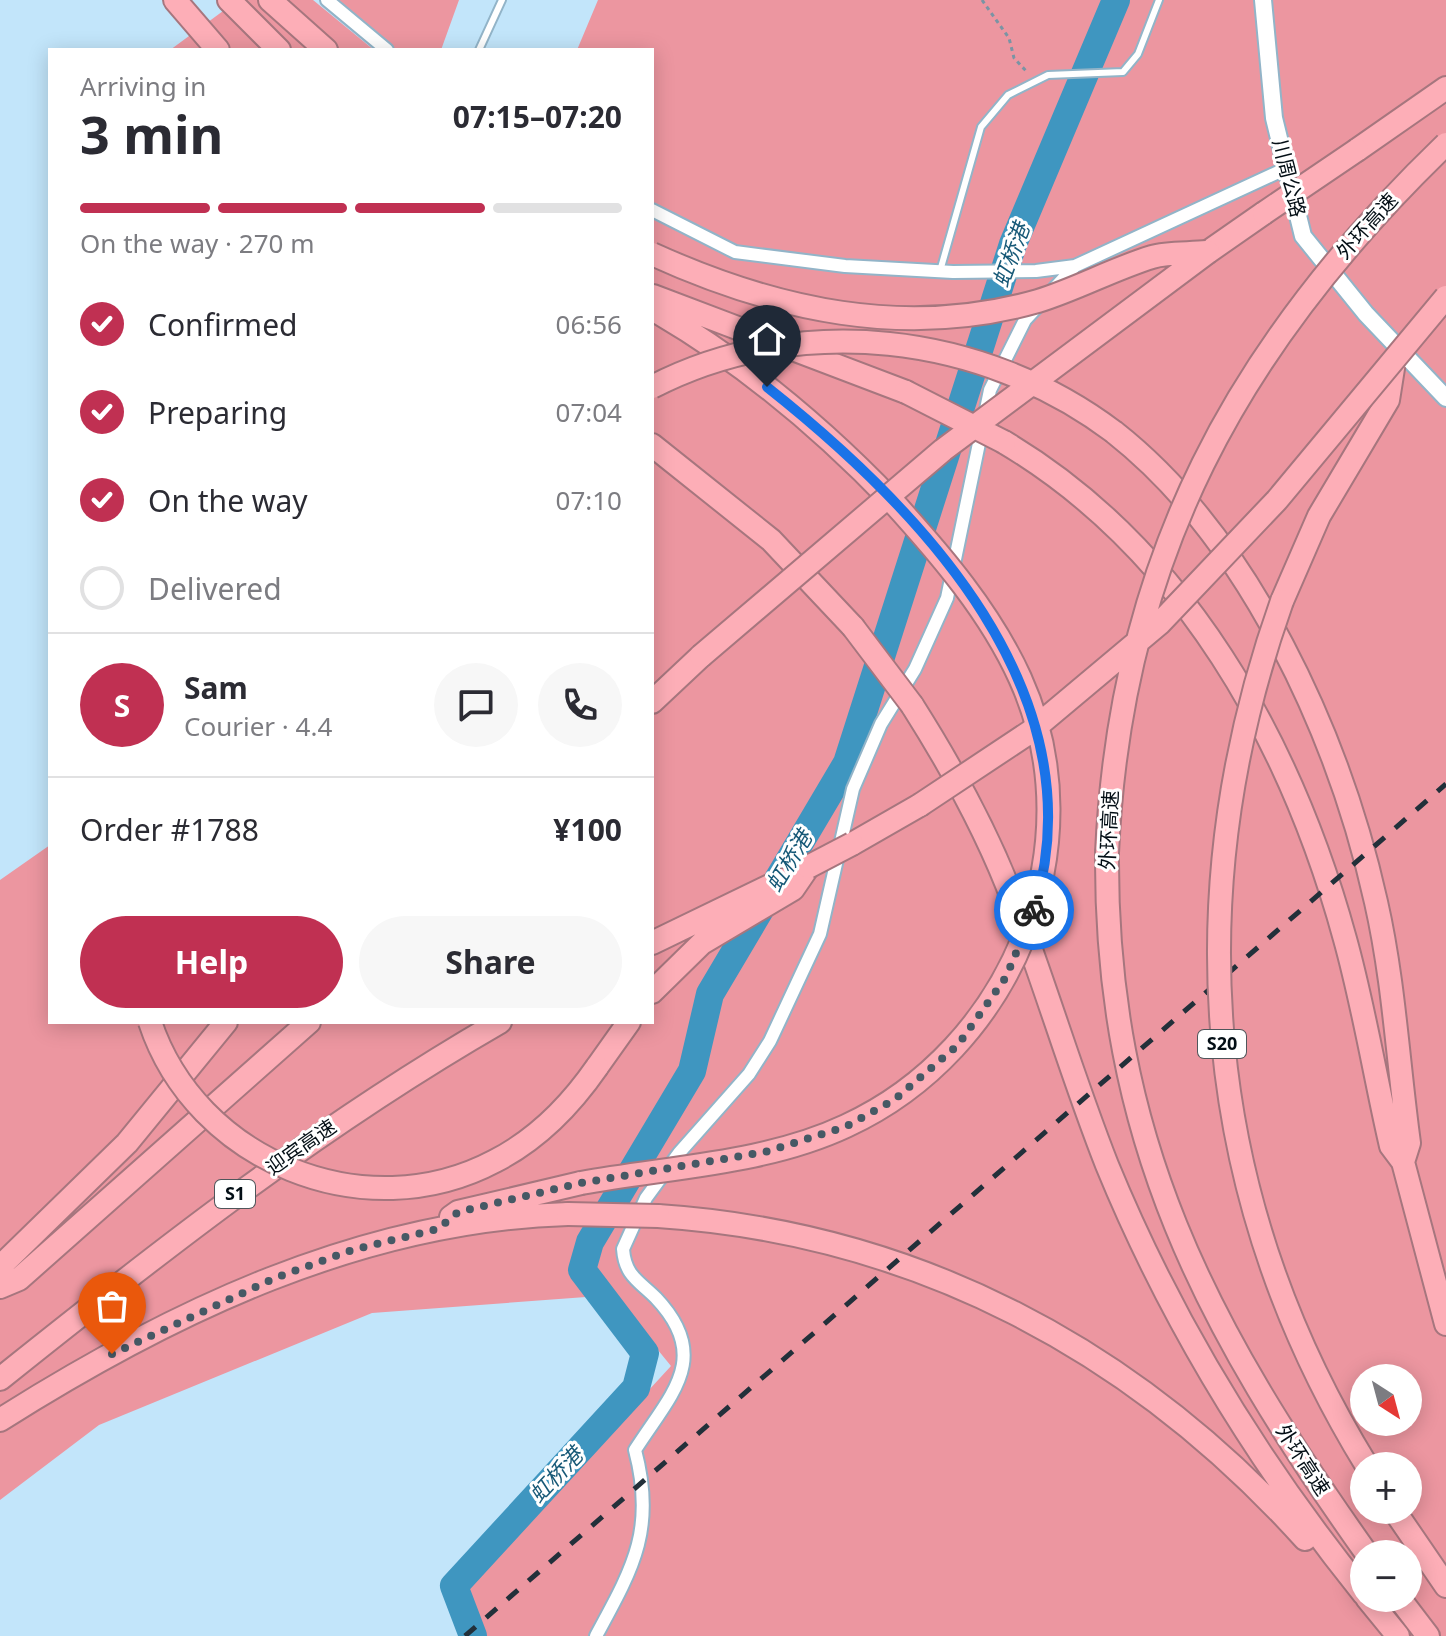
<!DOCTYPE html>
<html lang="en">
<head>
<meta charset="utf-8">
<style>
	body { margin:0; font-family:"Noto Sans","Noto Sans SC",sans-serif; background:#f7f7f7; color:#2b2b33; height:100vh; display:flex; flex-direction:column; font-size:30px; white-space:nowrap }
	* { box-sizing:border-box; margin:0 }
	p { font-size:26px; color:#7c7c81 }
	.icon { flex:none; width:44px; height:44px; fill:none; stroke:currentColor; stroke-width:2; stroke-linecap:round; stroke-linejoin:round }
	.map { position:relative; flex:1; overflow:hidden }
	.side { position:absolute; left:48px; top:48px; width:606px; height:976px; display:flex; flex-direction:column; background:#fff; border-radius:0px; box-shadow:0 4px 20px #0003 }
	.side>* { flex:none }
	.needle { width:52px; rotate:144deg }
	.controls { position:absolute; left:1350px; top:1364px; display:grid; gap:16px }
	.controls a { display:grid; place-items:center; width:72px; height:72px; border-radius:50%; background:#fff; box-shadow:0 4px 20px #0003; font-size:40px }
	.pin { position:absolute; display:grid; place-items:center; width:68px; height:68px; color:#fff; margin:-82px -34px; border-radius:50% 50% 50% 0; rotate:-45deg; box-shadow:0 0 8px #0007 }
	.pin .icon { rotate:45deg }
	.courier { position:absolute; display:grid; place-items:center; width:80px; height:80px; margin:-40px; border:6px solid #1a73e8; border-radius:50%; background:#fff; color:#222; box-shadow:0 2px 10px #0007 }
	.summary em { font-style:normal; font-weight:700 }
	.summary div { display:flex; flex-direction:column-reverse }
	.summary { display:flex; align-items:center; justify-content:space-between; height:136px; padding:0 32px }
	h1 { font-size:52px; font-weight:700; line-height:60px }
	.bar { display:grid; grid-template-columns:repeat(4,1fr); gap:12px 8px; align-content:center; height:96px; padding:0 32px }
	.bar i { height:10px; border-radius:6px; background:#e1e1e2 }
	.bar .active { background:#c03052 }
	.bar p { grid-column:span 4 }
	.line { display:flex; align-items:center; gap:20px; padding:0 32px; border-top:2px solid #e1e1e2 }
	.line div { flex:1 }
	.round { display:grid; place-items:center; flex:none; width:84px; height:84px; border-radius:42px; background:#f7f7f7 }
	ol { padding:0 32px; list-style:none }
	li { display:flex; align-items:center; gap:24px; height:88px }
	li p { margin-inline-start:auto }
	li .icon { padding:8px; border-radius:50%; background:#c03052; color:#fff; stroke-width:4 }
	li:last-child { color:#7c7c81 }
	li i { width:44px; height:44px; border:4px solid #e1e1e2; border-radius:50% }
	.cta { display:flex; gap:16px; margin-top:auto; padding:16px 32px }
	.cta a { flex:1; height:92px; border-radius:48px; background:#c03052; color:#fff; font-size:32px; font-weight:700; line-height:92px; text-align:center }
	.cta a+a { background:#f7f7f7; color:#2b2b33 }
	.map>svg:first-child { display:block }
	.forest { fill:#ec96a0; fill-rule:evenodd }
	.lines { fill:none; stroke-linecap:round; stroke-linejoin:round }
	.river { stroke:#3f96c0; stroke-width:28 }
	.service-casing { stroke:#92b4c8; stroke-width:10 }
	.minor-casing { stroke:#92b4c8; stroke-width:16 }
	.tertiary-casing { stroke:#92b4c8; stroke-width:20 }
	.motorway-casing { stroke:#a6767e; stroke-width:26 }
	.path { stroke:#7a94a4; stroke-width:3; stroke-dasharray:4 4; stroke-linecap:butt }
	.service { stroke:#fff; stroke-width:6 }
	.minor { stroke:#fff; stroke-width:12 }
	.tertiary { stroke:#fff; stroke-width:16 }
	.motorway { stroke:#fdaeb7; stroke-width:22 }
	.rail { stroke:#22303a; stroke-width:5; stroke-dasharray:14 14; stroke-linecap:butt }
	.motorway-bridge-casing { stroke:#a6767e; stroke-width:26; stroke-linecap:butt }
	.motorway-bridge { stroke:#fdaeb7; stroke-width:22 }
	.done { stroke:#465965; stroke-width:8; stroke-dasharray:0 14.4 }
	.route { stroke:#1a73e8; stroke-width:10 }
	.labels { text-anchor:middle; stroke-width:6; stroke-linejoin:round; paint-order:stroke }
	.shield { fill:#fff; stroke:#4f565b; stroke-width:2 }
	.shield-label { font-size:18px; font-weight:bold; fill:#030e15 }
	.street-label { font-size:20px; fill:#030e15; stroke:#fff }
	.water-label { font-size:22px; font-style:italic; fill:#175977; stroke:#fff }
</style>
</head>
<body>
<div class="map">
<svg width="1446" height="1636" viewBox="0 0 1446 1636">
	<rect width="100%" height="100%" fill="#c2e5fa"/>
	<path class="forest" d="M238,0H313L374,50H170Z
		M327,0H459L441,50H391Z
		M598,0H1446V1636H481L452,1604L671,1366L613,1295L372,1313L99,1425L0,1500V880L50,845V1022H652V50H577ZM1364,1378H1408V1422H1364ZM1364,1466H1408V1510H1364ZM1364,1554H1408V1598H1364Z"/>
	<g class="lines">
		<path class="river" d="M473,1636L454,1586L636,1388L645,1353L582,1270L590,1242L692,1071L710,994L847,763L1013,244L1116,0"/>
		<defs>
			<path id="service" d="M479,50L502,0
				M940,271L981,127L1008,95L1048,75L1123,72L1138,54L1159,0"/>
			<path id="minor" d="M327,0L387,50
				M652,210L735,252L845,266L953,272L1036,271L1075,266
				M596,1636C633,1568 656,1529 635,1450C670,1395 713,1358 656,1298C639,1281 625,1276 623,1249L646,1198L679,1153L749,1074L770,1041L820,934L853,789L881,724L915,669L947,598L990,390L1025,320L1075,266L1287,168"/>
			<path id="tertiary" d="M1263,0L1274,118L1303,236L1366,314L1446,398"/>
			<path id="motorway" d="M175,0L218,50
				M229,0L279,50
				M270,0L326,50
				M1357,150L1446,88
				M1208,252L1264,213
				M653,296L906,392
				M652,303L659,313C746,364 823,429 893,502
				M1114,432C1250,539 1339,736 1376,902C1394,981 1398,1063 1409,1143L1403,1162
				M1004,442C1184,549 1291,742 1345,939C1364,1007 1375,1077 1391,1146L1403,1162L1446,1324
				M652,445L771,540L853,627
				M1282,601L1319,516L1388,400L1394,362
				M652,702L701,656
				M912,705C952,768 988,833 1014,903C1047,990 1073,1079 1107,1165C1171,1321 1259,1464 1364,1594
				M852,844L920,805
				M1107,853C1105,1139 1206,1327 1367,1554
				M652,943L782,880
				M652,992L702,943L793,889L808,867
				M597,1067L629,1022
				M658,1216C915,1233 1134,1349 1305,1539
				M451,1217L458,1212L581,1183
				M0,1271L5,1262L127,1143L226,1022
				M0,1287L19,1279L309,1022
				M0,1379C161,1250 321,1125 500,1022
				M0,1420C171,1312 362,1220 568,1214
				M1394,1510L1446,1586
				M1367,1598L1398,1636
				M1399,1598L1428,1636"/>
		</defs>
		<use href="#service" class="service-casing"/>
		<use href="#minor" class="minor-casing"/>
		<use href="#tertiary" class="tertiary-casing"/>
		<use href="#motorway" class="motorway-casing"/>
		<path class="path" d="M982,0L1009,38L1014,58L1027,72"/>
		<use href="#service" class="service"/>
		<use href="#minor" class="minor"/>
		<use href="#tertiary" class="tertiary"/>
		<use href="#motorway" class="motorway"/>
		<path class="rail" d="M465,1636L1446,784"/>
		<defs>
			<path id="motorway-bridge" d="M1264,213L1357,150
				M652,254C775,310 905,339 1038,301C1077,289 1113,269 1152,257C1168,252 1190,254 1207,252
				M652,387C799,311 983,333 1114,432
				M906,392L1004,442
				M1282,601C1177,896 1202,1198 1367,1466
				M853,627L912,705
				M701,656L943,450L1208,252
				M920,805L1030,732L1160,623L1277,500L1446,297
				M1107,853C1120,560 1237,345 1446,144
				M808,867L852,844
				M150,1022C196,1161 365,1230 495,1161C538,1139 570,1106 597,1067
				M581,1183C668,1167 765,1164 846,1126C1011,1050 1097,847 1020,678C990,612 941,555 893,502
				M568,1214L658,1216"/>
		</defs>
		<use href="#motorway-bridge" class="motorway-bridge-casing"/>
		<use href="#motorway-bridge" class="motorway-bridge"/>
	</g>
	<g class="lines">
		<path class="done" d="M112,1354L275,1278L352,1250L438,1229L458,1212L581,1183L765,1152L845,1127L894,1100L958,1045L1006,977L1034,910"/>
		<path class="route" d="M767,387C921,509 1100,694 1034,910"/>
	</g>
	<g class="labels">
		<g class="shield">
			<rect x="1198" y="1030" width="48" height="28" rx="6"/>
			<rect x="215" y="1180" width="40" height="28" rx="6"/>
		</g>
		<g class="shield-label">
			<text x="1222" y="1050">S20</text>
			<text x="235" y="1200">S1</text>
		</g>
		<g class="street-label">
			<text transform="translate(1289 178) rotate(76)" y="7">川周公路</text>
			<text transform="translate(1367 226) rotate(-48)" y="7">外环高速</text>
			<text transform="translate(1109 830) rotate(-87)" y="7">外环高速</text>
			<text transform="translate(301 1147) rotate(-35)" y="7">迎宾高速</text>
			<text transform="translate(1303 1460) rotate(57)" y="7">外环高速</text>
		</g>
		<g class="water-label">
			<text transform="translate(1011 255) rotate(-70)" y="8">虹桥港</text>
			<text transform="translate(789 861) rotate(-59)" y="8">虹桥港</text>
			<text transform="translate(556 1475) rotate(-47)" y="8">虹桥港</text>
		</g>
	</g>
</svg>
<div class="controls">
<a><svg class="needle" viewBox="-14 -14 28 28"><path d="M0-13l5 13h-10z" fill="#e53935"/><path d="M0 13l5-13h-10z" fill="#7c7c81"/></svg></a>
<a>+</a>
<a>−</a>
</div>
<div class="pin" style="left:112px;top:1354px;background:#ea580c"><svg class="icon" aria-label="bag" viewBox="0 0 24 24"><path d="M5 8h14l-1 12H6zM9 8a3 3 0 0 1 6 0"/></svg></div>
<div class="pin" style="left:767px;top:387px;background:#1f2937"><svg class="icon" aria-label="home" viewBox="0 0 24 24"><path d="M3 11l9-7 9 7M6 9v11h12V9"/></svg></div>
<div class="courier" style="left:1034px;top:910px"><svg class="icon" aria-label="bike" viewBox="0 0 24 24"><circle cx="6" cy="16" r="4"/><circle cx="18" cy="16" r="4"/><path d="M6 16l4-8h5l3 8M10 8l3 8H6M13 5h3"/></svg></div>
<section class="side">
<div class="summary"><div><h1>3 min</h1><p>Arriving in</p></div><em>07:15–07:20</em></div>
<div class="bar"><i class="active"></i><i class="active"></i><i class="active"></i><i></i><p>On the way · 270 m</p></div>
<ol>
<li><svg class="icon" aria-label="check" viewBox="0 0 24 24"><path d="M5 12l5 5 9-10"/></svg>Confirmed<p>06:56</p></li>
<li><svg class="icon" aria-label="check" viewBox="0 0 24 24"><path d="M5 12l5 5 9-10"/></svg>Preparing<p>07:04</p></li>
<li><svg class="icon" aria-label="check" viewBox="0 0 24 24"><path d="M5 12l5 5 9-10"/></svg>On the way<p>07:10</p></li>
<li><i></i>Delivered</li>
</ol>
<div class="line" style="height:144px"><b class="round" style="background:#c03052;color:#fff">S</b><div><b>Sam</b><p>Courier · 4.4</p></div><a class="round"><svg class="icon" aria-label="chat" viewBox="0 0 24 24"><path d="M4 5h16v11H9l-5 4z"/></svg></a><a class="round"><svg class="icon" aria-label="phone" viewBox="0 0 24 24"><path d="M5 4h4l2 5-3 2q2 4 5 5l2-3 5 2v4C11 20 4 13 5 4z"/></svg></a></div>
<div class="line" style="height:104px"><div>Order #1788</div><b>¥100</b></div>
<div class="cta"><a>Help</a><a>Share</a></div>
</section>
</div>
</body>
</html>
